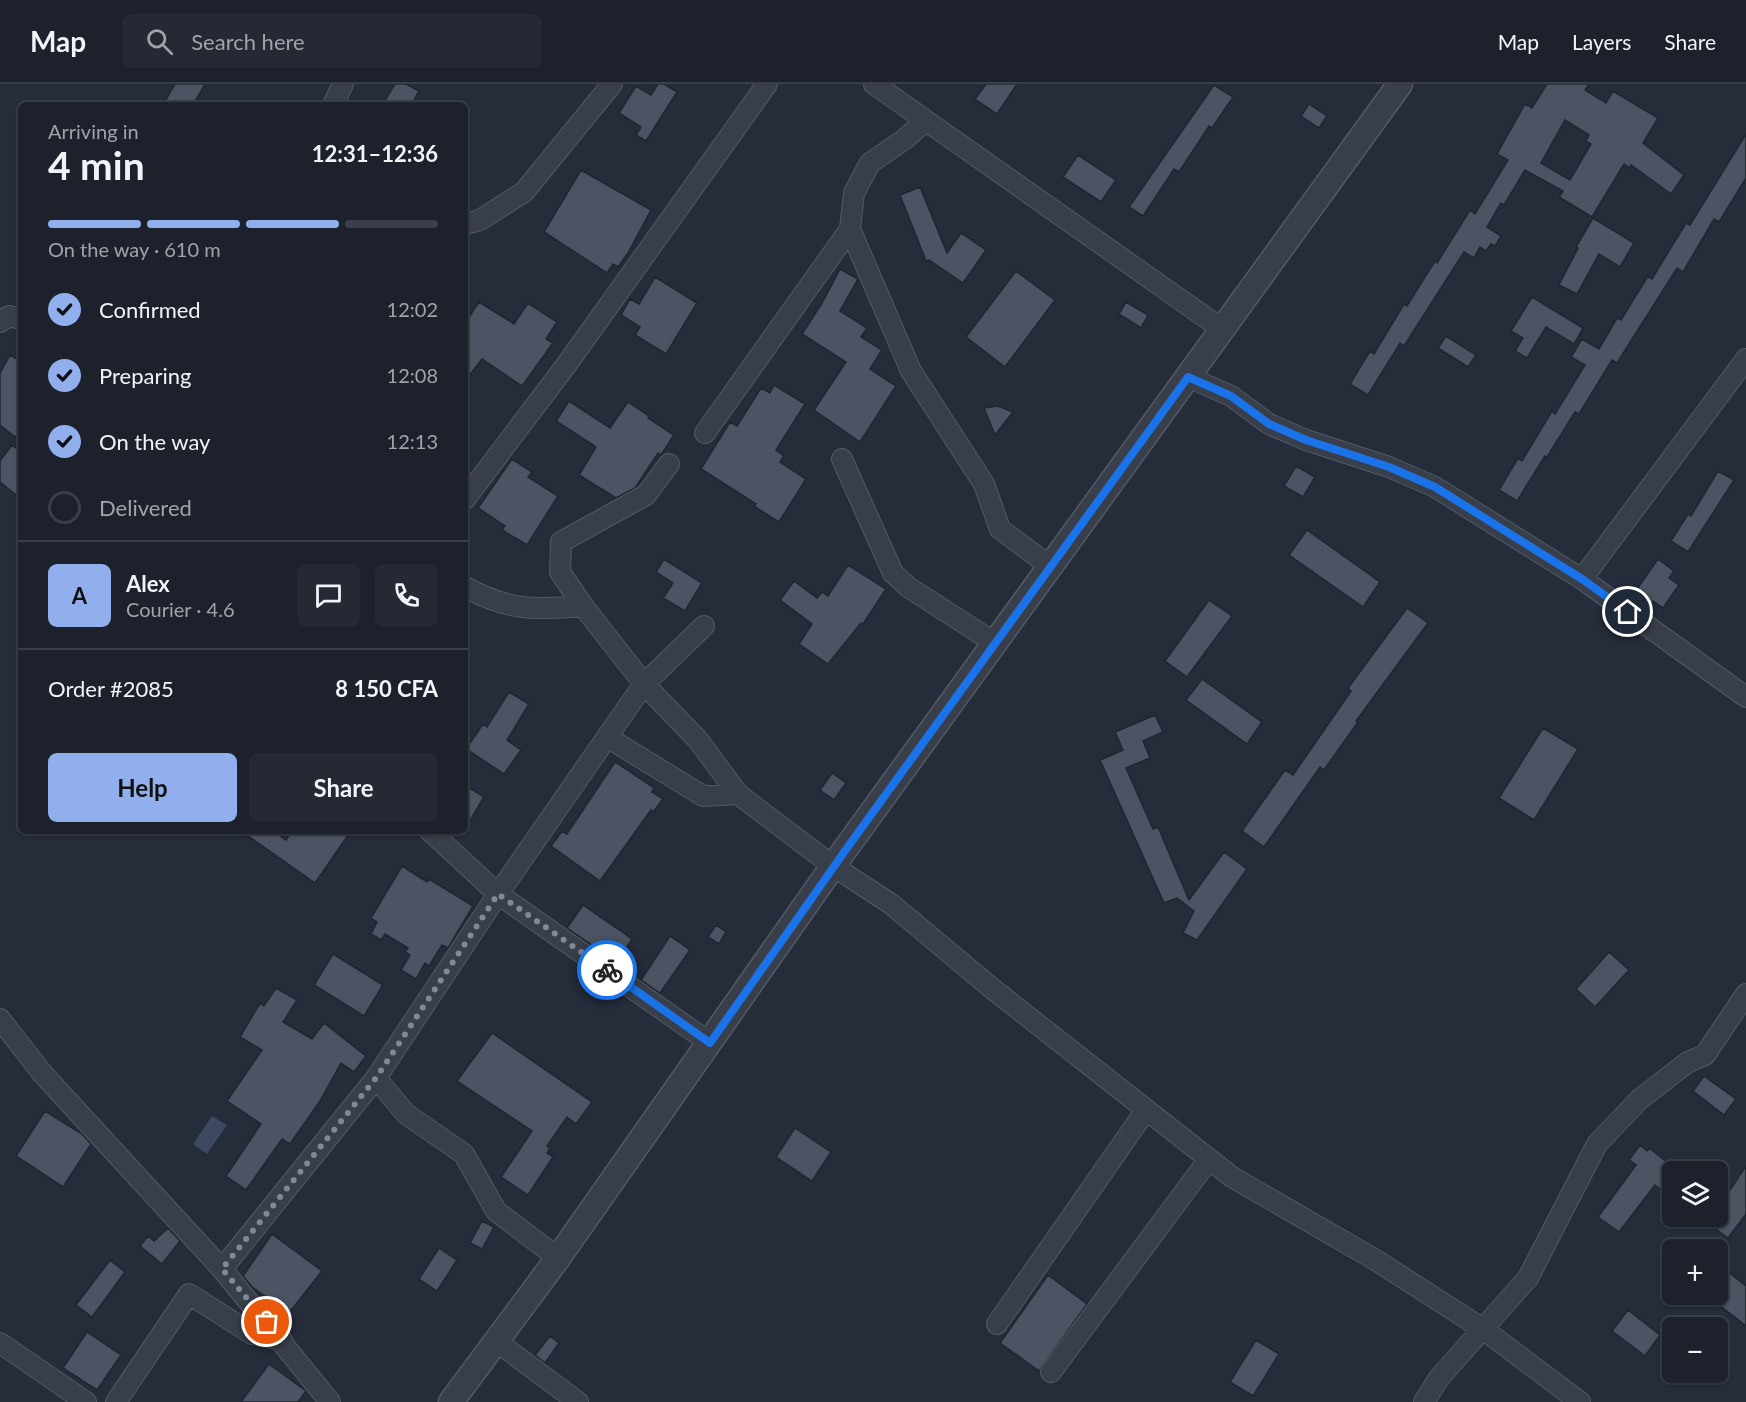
<!DOCTYPE html>
<html lang="en">
<head>
<meta charset="utf-8">
<style>
	body { margin:0; font-family:Lato,sans-serif; background:#252934; color:#f1f3f6; height:100vh; display:flex; flex-direction:column; font-size:22px; white-space:nowrap }
	* { box-sizing:border-box; margin:0 }
	p { font-size:20px; color:#a0a3a9 }
	.icon { flex:none; width:33px; height:33px; fill:none; stroke:currentColor; stroke-width:2; stroke-linecap:round; stroke-linejoin:round }
	.map { position:relative; flex:1; overflow:hidden }
	.side { position:absolute; left:18px; top:18px; width:450px; height:732px; display:flex; flex-direction:column; background:#1c212c; border-radius:9px; box-shadow:0 2px 4px #0004,0 0 0 2px #3a3e48 }
	.side>* { flex:none }
	.controls { position:absolute; left:1662px; top:1077px; display:grid; gap:12px }
	.controls a { display:grid; place-items:center; width:66px; height:66px; border-radius:9px; background:#1c212c; box-shadow:0 2px 4px #0004,0 0 0 2px #3a3e48; font-size:30px }
	.pin { position:absolute; display:grid; place-items:center; width:51px; height:51px; color:#fff; margin:-26px; border:3px solid #fff; border-radius:50%; box-shadow:0 2px 6px #0007 }
	.courier { position:absolute; display:grid; place-items:center; width:60px; height:60px; margin:-30px; border:4px solid #1a73e8; border-radius:50%; background:#fff; color:#222; box-shadow:0 2px 8px #0007 }
	.headline em { font-style:normal; font-weight:700 }
	.headline div { display:flex; flex-direction:column-reverse }
	.headline { display:flex; align-items:center; justify-content:space-between; height:102px; padding:0 30px }
	h1 { font-size:39px; font-weight:700; line-height:45px }
	.bar { display:grid; grid-template-columns:repeat(4,1fr); gap:9px 6px; align-content:center; height:72px; padding:0 30px }
	.bar i { height:8px; border-radius:4px; background:#3a3e48 }
	.bar .on { background:#91aeed }
	.bar p { grid-column:span 4 }
	.line { display:flex; align-items:center; gap:15px; padding:0 30px; border-top:2px solid #3a3e48 }
	.line div { flex:1 }
	.round { display:grid; place-items:center; flex:none; width:63px; height:63px; border-radius:9px; background:#252934 }
	ol { padding:0 30px; list-style:none }
	li { display:flex; align-items:center; gap:18px; height:66px }
	li p { margin-inline-start:auto }
	li .icon { padding:6px; border-radius:50%; background:#91aeed; color:#111; stroke-width:4 }
	li:last-child { color:#a0a3a9 }
	li i { width:33px; height:33px; border:3px solid #3a3e48; border-radius:50% }
	.button { display:flex; gap:12px; margin-top:auto; padding:12px 30px }
	.button a { flex:1; height:69px; border-radius:9px; background:#91aeed; color:#111; font-size:24px; font-weight:700; line-height:69px; text-align:center }
	.button a+a { background:#252934; color:#f1f3f6 }
	header { display:flex; align-items:center; gap:36px; box-sizing:border-box; height:84px; padding:0 30px; background:#1c212c; border-bottom:2px solid #3a3e48 }
	header strong { font-size:28px }
	nav { display:flex; gap:33px; margin-inline-start:auto; font-size:21px }
	.search { width:420px; height:54px; background:#252934; display:flex; align-items:center; gap:15px; box-sizing:border-box; padding:0 21px; border-radius:9px; color:#a0a3a9; font-size:22px }
	.map>svg:first-child { display:block }
	.water { fill:#3c4961 }
	.building { fill:#4c5463; stroke:#202631; stroke-width:1.5; fill-rule:evenodd }
	.lines { fill:none; stroke-linecap:round; stroke-linejoin:round }
	.minor-casing { stroke:#545a65; stroke-width:22 }
	.tertiary-casing { stroke:#545a65; stroke-width:27 }
	.minor { stroke:#393f4a; stroke-width:20 }
	.tertiary { stroke:#393f4a; stroke-width:24 }
	.done { stroke:#828895; stroke-width:6; stroke-dasharray:0 10.8 }
	.route { stroke:#1a73e8; stroke-width:8 }
</style>
</head>
<body>
<header>
<strong>Map</strong>
<div class="search"><svg class="icon" aria-label="search" viewBox="0 0 24 24"><circle cx="10" cy="10" r="6"/><path d="M15 15l6 6"/></svg>Search here</div>
<nav><a>Map</a><a>Layers</a><a>Share</a></nav>
</header>
<div class="map">
<svg width="1746" height="1318" viewBox="0 0 1746 1318">
	<rect width="100%" height="100%" fill="#252c3a"/>
	<path class="water" d="M212,1032L227,1041L207,1070L193,1060Z"/>
	<path class="building" d="M175,0H205L193,21H163Z
		M395,0H406L419,7L411,21H382Z
		M658,0H664L677,8L646,57L636,51L641,43L619,29L636,2L651,11Z
		M986,0H1017L997,30L975,15Z
		M1547,0H1589L1585,6L1606,19L1613,7L1658,34L1643,59L1684,91L1671,110L1631,81L1630,84L1624,80L1592,133L1559,113L1563,107L1525,86L1504,121L1501,119L1487,143L1501,152L1495,162L1491,160L1486,167L1480,163L1474,174L1464,168L1404,262L1400,259L1368,311L1350,300L1370,267L1374,270L1404,220L1407,222L1435,177L1437,179L1470,126L1475,130L1508,76L1497,70L1525,20L1532,24ZM1565,36L1589,51L1586,57L1591,60L1570,96L1541,79Z
		M1214,1L1233,13L1212,44L1209,42L1179,88L1174,85L1143,132L1129,123Z
		M1309,20L1327,32L1319,44L1301,32Z
		M1746,50V94L1719,138L1714,135L1683,188L1677,184L1617,279L1612,276L1579,330L1575,328L1547,373L1545,372L1517,417L1499,406L1518,374L1522,377L1552,327L1555,330L1585,281L1571,273L1582,255L1599,265L1617,234L1621,236L1648,192L1652,195L1686,139L1690,141Z
		M1078,71L1116,96L1101,118L1063,93Z
		M581,86L651,126L628,169L618,183L613,180L607,189L544,148Z
		M920,103L947,169L961,149L986,166L963,199L929,176L926,177L900,111Z
		M1593,134L1634,159L1620,183L1599,170L1577,210L1559,201L1578,164L1576,163Z
		M840,185L858,195L840,227L867,244L861,253L882,266L870,285L896,302L860,358L814,326L846,278L802,250L822,219Z
		M1016,187L1055,216L1005,283L966,253Z
		M655,193L697,219L666,270L635,251L640,243L621,231L630,215L639,220Z
		M1532,213L1583,244L1574,260L1546,243L1527,274L1515,267L1523,254L1511,247Z
		M479,218L514,240L528,219L557,238L546,255L553,259L522,302L482,275L465,297V239Z
		M1126,218L1148,231L1141,244L1119,230Z
		M1446,252L1476,271L1468,283L1438,264Z
		M10,271L21,277V345L15,353L0,341V289Z
		M774,301L805,320L776,366L784,372L780,378L806,395L779,438L754,422L756,420L701,385L730,338L737,342L761,304L770,309Z
		M569,317L610,344L628,318L649,332L648,334L674,351L661,371L658,369L635,404L616,414L579,391L596,363L556,337Z
		M998,322L1013,328L995,351L984,324Z
		M12,361L21,368V415L0,398V377Z
		M512,375L532,388L528,393L558,412L527,461L502,446L505,442L478,424Z
		M1296,382L1315,393L1303,413L1284,402Z
		M1718,387L1734,396L1688,468L1671,457L1688,430L1691,432Z
		M1307,446L1380,498L1363,523L1289,471Z
		M664,475L702,499L685,527L663,514L673,499L656,488Z
		M1658,475L1674,487L1669,494L1679,501L1663,524L1653,517L1646,527L1630,515Z
		M848,481L886,505L863,540L861,539L828,580L799,560L812,540L780,516L794,497L817,514L822,508L828,512Z
		M1209,516L1232,532L1187,593L1165,577Z
		M1407,524L1428,539L1356,637L1358,638L1324,686L1320,683L1264,763L1242,747L1285,686L1293,691L1351,607L1348,604Z
		M1202,595L1262,638L1247,660L1186,616Z
		M509,608L529,620L507,656L521,666L504,690L466,665L483,640L487,643Z
		M1155,631L1163,648L1143,657L1150,674L1126,684L1153,745L1158,743L1189,816L1224,768L1247,785L1197,856L1183,849L1194,827L1177,814L1164,819L1100,676L1123,666L1115,648Z
		M1543,644L1578,665L1534,736L1499,714Z
		M615,678L654,704L652,708L663,715L653,728L651,726L600,797L551,762L562,747L567,750Z
		M832,689L846,699L834,716L820,706Z
		M465,701L484,713L465,745Z
		M241,747H273L286,756L292,747H351L315,799Z
		M402,782L427,798L429,795L473,822L448,864L442,861L429,882L425,879L416,895L401,886L410,871L405,868L408,864L385,850L381,856L371,850L377,838L371,834Z
		M583,821L632,855L617,878L567,844Z
		M716,841L726,848L719,860L708,853Z
		M670,852L690,866L660,909L641,896Z
		M1609,868L1629,886L1595,923L1576,905Z
		M333,870L383,901L364,932L314,901Z
		M276,904L297,916L283,938L312,955L324,939L366,972L354,988L341,979L320,1017L290,1060L282,1055L246,1106L226,1092L261,1040L227,1017L262,966L240,953L260,919L264,922Z
		M492,949L592,1018L576,1040L567,1033L547,1062L550,1064L547,1069L553,1073L528,1111L501,1093L532,1047L457,997Z
		M1704,992L1736,1015L1724,1031L1693,1007Z
		M45,1027L82,1050L91,1060L63,1103L16,1072Z
		M795,1044L831,1068L812,1097L776,1073Z
		M1640,1061L1647,1067L1649,1064L1672,1082V1114L1655,1101L1619,1148L1598,1133L1636,1081L1629,1076Z
		M1746,1082V1130L1728,1154L1698,1132H1718V1124Z
		M482,1137L494,1143L482,1165L470,1159Z
		M168,1144L180,1157L162,1180L140,1162L148,1152L154,1157Z
		M272,1150L322,1187L289,1229L252,1203L243,1192Z
		M439,1164L457,1176L437,1207L419,1195Z
		M110,1176L125,1188L92,1233L76,1221Z
		M1718,1180L1746,1202V1242L1705,1210H1718Z
		M1048,1191L1087,1220L1039,1287L1000,1259Z
		M1628,1226L1660,1251L1645,1272L1612,1247Z
		M87,1248L121,1271L97,1306L63,1284Z
		M550,1252L559,1259L545,1279L535,1271Z
		M1256,1256L1279,1270L1253,1312L1230,1298Z
		M269,1280L306,1307L298,1318H241Z"/>
	<g class="lines">
		<defs>
			<path id="minor" d="M874,0L1222,245
				M333,21L343,0
				M465,140L480,136L524,108L612,0
				M850,145L911,287L984,400L1000,445L1050,482
				M0,238L9,232L21,235
				M1188,293L1231,312L1269,340L1306,356L1389,383L1435,403L1582,495L1746,613
				M705,349L850,145L854,109L870,79L905,55L924,38
				M842,375L893,489L908,503L995,559
				M669,380L646,411L561,458L560,488L583,522L644,600L698,656L738,710L833,782L891,820L994,906L1232,1093L1374,1175L1483,1245L1580,1318
				M465,415L567,280L767,0
				M1582,495L1746,275
				M465,503C509,527 536,526 583,522
				M704,542L644,600L607,653L703,712L738,710
				M430,747L498,810L710,959
				M0,935L42,989L222,1185L330,1318
				M376,994L406,1030L464,1070L496,1127L558,1174
				M222,1185L376,994L498,810L607,653
				M997,1240L1146,1026
				M496,1257L578,1318
				M0,1259L86,1318
				M1051,1288L1209,1075
				M116,1318L189,1210L252,1250L282,1256
				M1424,1318L1439,1294L1528,1194L1597,1060L1640,1015L1688,978L1705,971L1746,910"/>
			<path id="tertiary" d="M451,1318L558,1174L833,782L1400,0"/>
		</defs>
		<use href="#minor" class="minor-casing"/>
		<use href="#tertiary" class="tertiary-casing"/>
		<use href="#minor" class="minor"/>
		<use href="#tertiary" class="tertiary"/>
	</g>
	<g class="lines">
		<path class="done" d="M267,1238L222,1185L376,994L498,810L607,886"/>
		<path class="route" d="M607,886L710,959L847,764L1188,293L1231,312L1269,340L1306,356L1389,383L1435,403L1582,495L1628,528"/>
	</g>
</svg>
<div class="controls">
<a><svg class="icon" aria-label="layers" viewBox="0 0 24 24"><path d="M12 4l9 5-9 5-9-5zM3 14l9 5 9-5"/></svg></a>
<a>+</a>
<a>−</a>
</div>
<div class="pin" style="left:267px;top:1238px;background:#ea580c"><svg class="icon" aria-label="bag" viewBox="0 0 24 24"><path d="M5 8h14l-1 12H6zM9 8a3 3 0 0 1 6 0"/></svg></div>
<div class="pin" style="left:1628px;top:528px;background:#1f2937"><svg class="icon" aria-label="home" viewBox="0 0 24 24"><path d="M3 11l9-7 9 7M6 9v11h12V9"/></svg></div>
<div class="courier" style="left:607px;top:886px"><svg class="icon" aria-label="bike" viewBox="0 0 24 24"><circle cx="6" cy="16" r="4"/><circle cx="18" cy="16" r="4"/><path d="M6 16l4-8h5l3 8M10 8l3 8H6M13 5h3"/></svg></div>
<section class="side">
<div class="headline"><div><h1>4 min</h1><p>Arriving in</p></div><em>12:31–12:36</em></div>
<div class="bar"><i class="on"></i><i class="on"></i><i class="on"></i><i></i><p>On the way · 610 m</p></div>
<ol>
<li><svg class="icon" aria-label="check" viewBox="0 0 24 24"><path d="M5 12l5 5 9-10"/></svg>Confirmed<p>12:02</p></li>
<li><svg class="icon" aria-label="check" viewBox="0 0 24 24"><path d="M5 12l5 5 9-10"/></svg>Preparing<p>12:08</p></li>
<li><svg class="icon" aria-label="check" viewBox="0 0 24 24"><path d="M5 12l5 5 9-10"/></svg>On the way<p>12:13</p></li>
<li><i></i>Delivered</li>
</ol>
<div class="line" style="height:108px"><b class="round" style="background:#91aeed;color:#111">A</b><div><b>Alex</b><p>Courier · 4.6</p></div><a class="round"><svg class="icon" aria-label="chat" viewBox="0 0 24 24"><path d="M4 5h16v11H9l-5 4z"/></svg></a><a class="round"><svg class="icon" aria-label="phone" viewBox="0 0 24 24"><path d="M5 4h4l2 5-3 2q2 4 5 5l2-3 5 2v4C11 20 4 13 5 4z"/></svg></a></div>
<div class="line" style="height:78px"><div>Order #2085</div><b>8 150 CFA</b></div>
<div class="button"><a>Help</a><a>Share</a></div>
</section>
</div>
</body>
</html>
